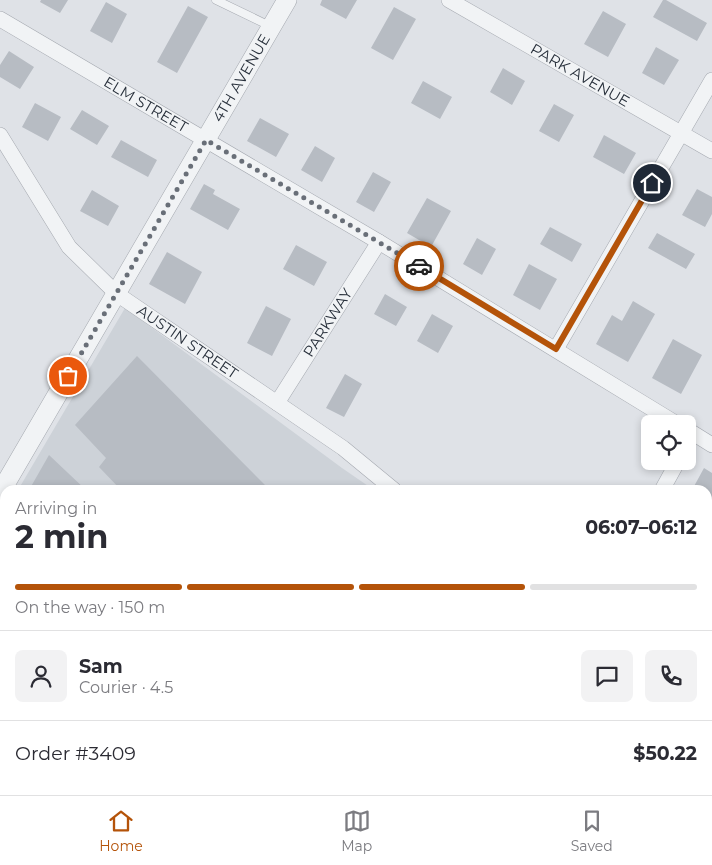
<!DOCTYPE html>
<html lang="en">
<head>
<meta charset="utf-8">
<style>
	body { margin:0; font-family:Montserrat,sans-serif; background:#f2f2f3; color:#2b2b33; height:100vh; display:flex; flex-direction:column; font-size:19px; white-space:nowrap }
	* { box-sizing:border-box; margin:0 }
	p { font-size:16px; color:#7c7c81 }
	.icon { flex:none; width:28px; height:28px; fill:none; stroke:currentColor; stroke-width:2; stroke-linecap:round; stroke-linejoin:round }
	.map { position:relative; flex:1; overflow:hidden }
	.panel { position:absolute; left:0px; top:485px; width:712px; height:310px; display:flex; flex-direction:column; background:#fff; border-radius:15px 15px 0 0; box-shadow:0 2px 8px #0003 }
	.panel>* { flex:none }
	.tools { position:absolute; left:641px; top:415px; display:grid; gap:10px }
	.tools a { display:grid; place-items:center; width:55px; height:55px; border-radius:8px; background:#fff; box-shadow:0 2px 8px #0003; font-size:25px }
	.pin { position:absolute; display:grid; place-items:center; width:42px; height:42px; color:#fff; margin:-21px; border:2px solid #fff; border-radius:50%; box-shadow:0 1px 5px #0007 }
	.courier { position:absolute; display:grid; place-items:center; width:50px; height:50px; margin:-25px; border:4px solid #b45309; border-radius:50%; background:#fff; color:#222; box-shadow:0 1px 6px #0007 }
	.overview em { font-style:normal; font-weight:700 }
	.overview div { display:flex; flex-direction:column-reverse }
	.overview { display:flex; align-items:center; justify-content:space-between; height:85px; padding:0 15px }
	h1 { font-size:32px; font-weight:700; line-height:38px }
	.bar { display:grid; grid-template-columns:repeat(4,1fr); gap:8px 5px; align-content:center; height:60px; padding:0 15px }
	.bar i { height:6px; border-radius:4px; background:#e1e1e2 }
	.bar .current { background:#b45309 }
	.bar p { grid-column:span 4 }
	.line { display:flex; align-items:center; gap:12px; padding:0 15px; border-top:1px solid #e1e1e2 }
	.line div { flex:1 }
	.round { display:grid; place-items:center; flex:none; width:52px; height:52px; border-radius:8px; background:#f2f2f3 }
	.tab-bar { display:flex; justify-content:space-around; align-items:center; height:70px; border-top:1px solid #e1e1e2; background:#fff; font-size:14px; color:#7c7c81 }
	.tab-bar a { display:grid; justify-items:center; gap:2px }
	.tab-bar .current { color:#b45309 }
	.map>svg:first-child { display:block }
	.built { fill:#cdd2d8 }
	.water { fill:#9db2c3 }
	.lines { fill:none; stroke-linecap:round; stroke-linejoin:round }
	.stream { stroke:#9db2c3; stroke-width:4.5 }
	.building { fill:#b7bcc3 }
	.service-casing { stroke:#a5a9b0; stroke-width:9 }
	.minor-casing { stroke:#a5a9b0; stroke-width:16 }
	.tertiary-casing { stroke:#a5a9b0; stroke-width:20 }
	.service { stroke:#f1f3f5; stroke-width:8 }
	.minor { stroke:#f1f3f5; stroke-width:15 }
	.tertiary { stroke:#f1f3f5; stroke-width:19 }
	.done { stroke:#696f78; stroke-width:5; stroke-dasharray:0 9 }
	.route { stroke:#b45309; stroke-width:6 }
	.labels { text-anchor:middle; stroke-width:4; stroke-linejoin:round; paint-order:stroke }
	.street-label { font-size:15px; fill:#29313c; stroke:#eef1f5 }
</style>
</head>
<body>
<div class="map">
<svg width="712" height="795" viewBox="0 0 712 795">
	<rect width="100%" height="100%" fill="#dfe2e7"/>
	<path class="built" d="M125,308L342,468L374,490H18Z
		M5,512V790H681L686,795H0V520Z"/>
	<path class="water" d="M117,790H273L281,795H125Z"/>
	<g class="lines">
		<path class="stream" d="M0,641L5,649"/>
	</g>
	<path class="building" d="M41,0H68L60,13L40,2Z
		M322,0H357L346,19L320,5Z
		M663,0H666L707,23L697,41L653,17Z
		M106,2L127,14L112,43L90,31Z
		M188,6L208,17L177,73L157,62Z
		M394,7L416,19L393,60L371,48Z
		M603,11L626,24L608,57L584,44Z
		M656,47L679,60L664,85L642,73Z
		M9,51L34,67L20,89L0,77V65Z
		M503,68L525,81L512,105L490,92Z
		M423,81L452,97L440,119L411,103Z
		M35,103L61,117L48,141L22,127Z
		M554,104L574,115L559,142L539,131Z
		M82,110L109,126L97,145L70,129Z
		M260,118L289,134L276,157L247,141Z
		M604,135L636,153L624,174L593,157Z
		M121,140L157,160L148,177L111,157Z
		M315,146L335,158L322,182L301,170Z
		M373,172L391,182L374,212L356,202Z
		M204,184L215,190L213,194L240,209L228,230L190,209Z
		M697,189L712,197V214L705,227L682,215Z
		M92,190L119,206L108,226L80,211Z
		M427,198L451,211L431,247L407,233Z
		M550,227L582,244L572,262L540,244Z
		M657,233L695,254L686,269L648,248Z
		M477,238L496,249L482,275L463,264Z
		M296,245L327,262L314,286L283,269Z
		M167,252L202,272L185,304L149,284Z
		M529,264L557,279L540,310L513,295Z
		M385,294L407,307L396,326L374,314Z
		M633,301L655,314L628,362L596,344L612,315L622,321Z
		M266,306L291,319L272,356L247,343Z
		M432,314L453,326L438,353L417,341Z
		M673,339L702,355L681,394L652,378Z
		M137,356L270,490H121L99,467L106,458L75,425Z
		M345,374L362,384L344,417L326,408Z
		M49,455L86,490H29Z
		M704,468L712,473V516L708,514V490H692Z
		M708,707L712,710V740L710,744L708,743Z
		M484,790H618L626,795H491Z"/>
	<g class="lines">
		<defs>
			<path id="service" d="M216,0L272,27
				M0,592L5,596
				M333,790L341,795"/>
			<g id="minor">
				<path id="s1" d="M449,0L712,151"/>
				<path id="s2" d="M0,19L379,242L677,424"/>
				<path id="s3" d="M0,135L69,247L117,294L343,448L394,490"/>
				<path d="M556,349L712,80"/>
				<path id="s4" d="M277,403L379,242"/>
				<path d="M688,430L712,445"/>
				<path d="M662,490L678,461"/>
				<path d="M708,780L712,785"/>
			</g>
			<g id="tertiary">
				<path id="s5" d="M0,493L287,0"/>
			</g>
		</defs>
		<use href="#service" class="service-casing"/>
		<use href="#minor" class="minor-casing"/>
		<use href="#tertiary" class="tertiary-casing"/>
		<use href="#service" class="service"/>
		<use href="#minor" class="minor"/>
		<use href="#tertiary" class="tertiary"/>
	</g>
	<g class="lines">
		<path class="done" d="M68,376L206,140L419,266"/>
		<path class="route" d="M419,266L556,349L652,183"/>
	</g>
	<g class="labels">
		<g class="street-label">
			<text dy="5" stroke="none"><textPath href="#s1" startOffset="151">PARK AVENUE</textPath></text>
			<text dy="5" stroke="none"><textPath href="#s5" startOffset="480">4TH AVENUE</textPath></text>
			<text dy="5" stroke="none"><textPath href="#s2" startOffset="169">ELM STREET</textPath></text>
			<text dy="5" stroke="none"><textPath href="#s4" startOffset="95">PARKWAY</textPath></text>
			<text dy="5" stroke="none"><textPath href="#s3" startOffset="284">AUSTIN STREET</textPath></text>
		</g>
	</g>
</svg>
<div class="tools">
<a><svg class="icon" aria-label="locate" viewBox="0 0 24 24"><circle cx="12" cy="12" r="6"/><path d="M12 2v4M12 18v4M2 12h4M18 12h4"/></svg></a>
</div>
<div class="pin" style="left:68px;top:376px;background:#ea580c"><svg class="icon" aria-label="bag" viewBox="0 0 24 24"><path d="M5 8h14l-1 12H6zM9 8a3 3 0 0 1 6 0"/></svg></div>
<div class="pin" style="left:652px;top:183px;background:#1f2937"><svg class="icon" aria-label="home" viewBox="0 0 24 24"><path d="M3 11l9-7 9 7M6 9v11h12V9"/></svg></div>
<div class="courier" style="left:419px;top:266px"><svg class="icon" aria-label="car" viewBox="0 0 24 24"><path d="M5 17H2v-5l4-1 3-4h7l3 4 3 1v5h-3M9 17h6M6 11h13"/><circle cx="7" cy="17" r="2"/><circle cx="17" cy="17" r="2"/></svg></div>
<section class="panel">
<div class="overview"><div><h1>2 min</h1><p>Arriving in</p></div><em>06:07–06:12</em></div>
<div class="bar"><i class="current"></i><i class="current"></i><i class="current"></i><i></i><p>On the way · 150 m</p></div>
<div class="line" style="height:90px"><a class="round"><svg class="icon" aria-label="person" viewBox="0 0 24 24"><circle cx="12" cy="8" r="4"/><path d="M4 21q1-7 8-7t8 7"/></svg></a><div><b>Sam</b><p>Courier · 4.5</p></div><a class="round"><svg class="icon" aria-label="chat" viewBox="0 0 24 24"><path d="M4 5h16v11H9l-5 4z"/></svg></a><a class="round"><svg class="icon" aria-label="phone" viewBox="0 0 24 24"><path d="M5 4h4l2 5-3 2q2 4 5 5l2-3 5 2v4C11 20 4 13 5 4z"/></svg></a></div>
<div class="line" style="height:65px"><div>Order #3409</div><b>$50.22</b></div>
</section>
</div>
<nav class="tab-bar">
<a class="current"><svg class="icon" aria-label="home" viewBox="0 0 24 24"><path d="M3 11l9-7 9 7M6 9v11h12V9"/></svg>Home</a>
<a><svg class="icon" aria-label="map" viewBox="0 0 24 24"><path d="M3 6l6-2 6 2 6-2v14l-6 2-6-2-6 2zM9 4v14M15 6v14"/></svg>Map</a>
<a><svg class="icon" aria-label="saved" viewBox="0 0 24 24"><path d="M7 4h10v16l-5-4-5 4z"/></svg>Saved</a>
</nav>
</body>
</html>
